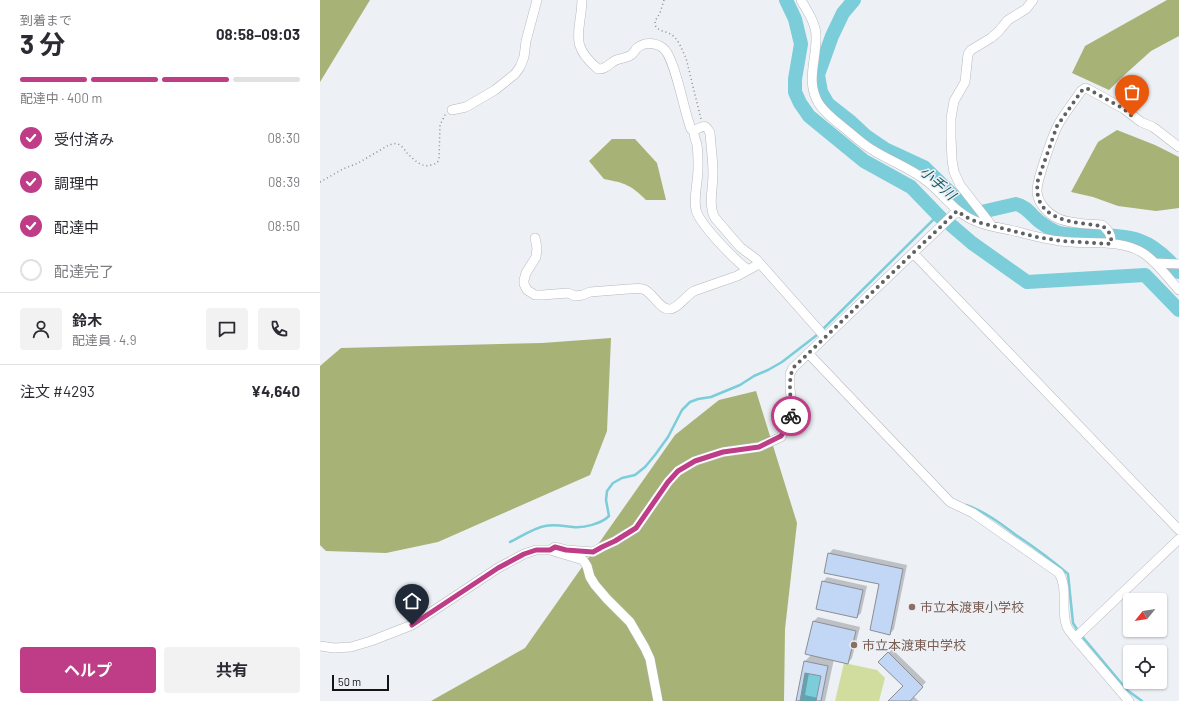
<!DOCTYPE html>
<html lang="ja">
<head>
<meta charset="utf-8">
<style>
	body { margin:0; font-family:Barlow,"Noto Sans JP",sans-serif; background:#f2f2f3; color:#2b2b33; height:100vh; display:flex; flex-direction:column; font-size:15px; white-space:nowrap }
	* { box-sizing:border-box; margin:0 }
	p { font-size:13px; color:#7c7c81 }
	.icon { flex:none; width:22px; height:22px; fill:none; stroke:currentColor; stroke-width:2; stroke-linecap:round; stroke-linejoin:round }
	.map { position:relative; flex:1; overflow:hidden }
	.side { display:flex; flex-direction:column; background:#fff; width:320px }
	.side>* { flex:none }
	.needle { width:26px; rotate:240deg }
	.fabs { position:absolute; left:803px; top:593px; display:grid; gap:8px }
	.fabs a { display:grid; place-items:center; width:44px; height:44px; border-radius:4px; background:#fff; box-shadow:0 1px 3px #0004; font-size:20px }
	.scale { position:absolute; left:12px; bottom:10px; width:57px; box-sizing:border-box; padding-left:4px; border:2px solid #131416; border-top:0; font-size:11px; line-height:14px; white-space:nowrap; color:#131416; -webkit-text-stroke:3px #edf0f5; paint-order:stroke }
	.pin { position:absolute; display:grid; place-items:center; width:34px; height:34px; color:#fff; margin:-41px -17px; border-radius:50% 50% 50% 0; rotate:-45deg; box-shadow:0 0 4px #0007 }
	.pin .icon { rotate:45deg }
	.courier { position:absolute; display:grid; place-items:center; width:40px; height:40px; margin:-20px; border:3px solid #be3d86; border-radius:50%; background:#fff; color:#222; box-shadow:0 1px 5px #0007 }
	.head em { font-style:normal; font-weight:700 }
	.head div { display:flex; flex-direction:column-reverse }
	.head { display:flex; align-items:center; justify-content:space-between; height:68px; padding:0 20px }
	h1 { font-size:26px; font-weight:700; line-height:30px }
	.bar { display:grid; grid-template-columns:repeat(4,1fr); gap:6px 4px; align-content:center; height:48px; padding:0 20px }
	.bar i { height:5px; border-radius:3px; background:#e1e1e2 }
	.bar .selected { background:#be3d86 }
	.bar p { grid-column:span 4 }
	.line { display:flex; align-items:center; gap:10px; padding:0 20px; border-top:1px solid #e1e1e2 }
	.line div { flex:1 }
	.round { display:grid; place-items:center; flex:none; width:42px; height:42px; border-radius:4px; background:#f2f2f3 }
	ol { padding:0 20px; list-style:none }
	li { display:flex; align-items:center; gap:12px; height:44px }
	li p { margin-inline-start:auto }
	li .icon { padding:4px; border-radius:50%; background:#be3d86; color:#fff; stroke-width:4 }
	li:last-child { color:#7c7c81 }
	li i { width:22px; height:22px; border:2px solid #e1e1e2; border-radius:50% }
	.cta { display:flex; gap:8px; margin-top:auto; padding:8px 20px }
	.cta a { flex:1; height:46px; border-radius:4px; background:#be3d86; color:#fff; font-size:16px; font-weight:700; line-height:46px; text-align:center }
	.cta a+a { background:#f2f2f3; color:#2b2b33 }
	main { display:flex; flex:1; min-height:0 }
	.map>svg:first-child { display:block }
	.green { fill:#d1dc9f }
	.forest { fill:#a7b276 }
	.water { fill:#7bcdd9 }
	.shadow { fill:#0003; fill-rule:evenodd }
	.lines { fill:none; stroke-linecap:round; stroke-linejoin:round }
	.stream { stroke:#7bcdd9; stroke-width:2.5 }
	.river { stroke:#7bcdd9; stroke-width:14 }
	.building { fill:#c2d6f5; stroke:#8c8e92 }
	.street-casing { stroke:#b6b8bd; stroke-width:10 }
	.path { stroke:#8c8e92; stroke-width:1.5; stroke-dasharray:1 3; stroke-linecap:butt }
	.street { stroke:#fff; stroke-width:9 }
	.done { stroke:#5f6164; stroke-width:4; stroke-dasharray:0 7.2 }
	.route { stroke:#be3d86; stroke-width:5 }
	.education-dot { fill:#8d6e63; stroke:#edf0f5; stroke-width:1.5 }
	.labels { text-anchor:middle; stroke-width:3; stroke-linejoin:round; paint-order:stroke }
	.education-label { font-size:13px; fill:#785e54; stroke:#edf0f5; text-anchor:start }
	.water-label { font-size:14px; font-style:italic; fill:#125861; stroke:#edf0f5 }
</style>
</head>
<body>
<main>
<section class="side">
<div class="head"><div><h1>3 分</h1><p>到着まで</p></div><em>08:58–09:03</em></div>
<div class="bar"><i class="selected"></i><i class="selected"></i><i class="selected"></i><i></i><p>配達中 · 400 m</p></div>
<ol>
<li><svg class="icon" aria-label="check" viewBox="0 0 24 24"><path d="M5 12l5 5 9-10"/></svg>受付済み<p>08:30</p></li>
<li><svg class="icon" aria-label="check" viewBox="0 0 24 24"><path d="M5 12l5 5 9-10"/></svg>調理中<p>08:39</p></li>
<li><svg class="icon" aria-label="check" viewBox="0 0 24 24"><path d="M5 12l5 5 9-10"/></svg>配達中<p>08:50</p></li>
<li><i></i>配達完了</li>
</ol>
<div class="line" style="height:72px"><a class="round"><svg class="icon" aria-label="person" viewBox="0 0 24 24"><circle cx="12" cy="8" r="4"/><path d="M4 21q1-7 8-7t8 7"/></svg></a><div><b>鈴木</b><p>配達員 · 4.9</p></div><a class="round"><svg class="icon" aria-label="chat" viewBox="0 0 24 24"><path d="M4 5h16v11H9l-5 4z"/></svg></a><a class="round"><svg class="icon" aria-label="phone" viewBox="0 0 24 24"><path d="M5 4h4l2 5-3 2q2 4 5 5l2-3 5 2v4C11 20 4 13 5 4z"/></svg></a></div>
<div class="line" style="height:52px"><div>注文 #4293</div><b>¥4,640</b></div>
<div class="cta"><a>ヘルプ</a><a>共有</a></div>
</section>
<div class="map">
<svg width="859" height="701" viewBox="0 0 859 701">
	<rect width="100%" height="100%" fill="#edf0f5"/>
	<path class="green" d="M524,663L557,670L565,678L559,701H515Z"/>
	<path class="forest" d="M0,0H50L0,82Z
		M847,0H859V36L831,51L801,78L789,90L752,73L765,46Z
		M797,130L835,145L859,157V208L836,211L798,206L773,197L751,192L778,142Z
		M292,139H315L337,163L346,200H326C311,185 305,183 284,179L269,161Z
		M291,338L287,431L270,475L118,542L66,553L6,551L0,545V366L21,348L222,343Z
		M436,391L477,523L465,629L464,701H111L205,648L355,435L399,400Z"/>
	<path class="water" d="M485,673L501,676L496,701H480Z"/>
	<path class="shadow" d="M513,549L587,565L574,629L570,634L560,583L509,554Z
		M507,577L547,586L541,613L537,617L503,582Z
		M498,617L540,627L532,658L528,663L514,659L505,701H477L485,661L492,654L494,621ZM489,673L503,675L498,698L485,695Z
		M572,649L606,682L593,696L599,701H569L584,686L560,662Z"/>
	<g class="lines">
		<path class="stream" d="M503,329L618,215
			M646,505C664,511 680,523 696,535C714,547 732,560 748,574L753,623L758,631
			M190,542C200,537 214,528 225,526C235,524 243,526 253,527C264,528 281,524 289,516L286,500L287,491L293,483L302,478L315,475L325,467L335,455L348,437L362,410L370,402L378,399L391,397L420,385L434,376L448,370L462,362L497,335
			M761,635L807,690L822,701"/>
		<path class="river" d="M466,0L475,19L481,44L475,79V92L480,103L489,116L544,161L591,187L621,218
			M534,0L523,13L512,36L498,75L501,92L508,104L531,122L546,136L565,149L604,167L648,210L657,213L696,204C706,206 712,216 720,222C724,225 730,229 736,232C743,235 758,235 766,235C811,236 829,235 859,272
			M631,225L652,243L707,282L825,275L859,310"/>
	</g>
	<path class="building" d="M508,553L583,569L570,635L550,630L559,584L504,573Z
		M502,581L543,590L537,618L496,609Z
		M493,621L536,631L528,664L485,654Z
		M568,652L603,687L590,701H568L583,686L558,662Z
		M484,661L508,666L501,701H496L501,676L485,673L480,701H481H476Z"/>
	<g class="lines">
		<defs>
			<path id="street" d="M262,0C261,32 248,44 278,69C285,70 290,63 296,60C301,58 307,58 311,55C314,53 315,50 317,48C324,42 335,42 343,48C355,57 364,112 371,129L373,130C381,130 384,120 390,133C391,147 393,161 393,174C393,188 388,206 395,218L420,247L436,259L505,337
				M481,0C487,11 496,23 496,36C497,60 485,81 499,104C505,113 514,120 523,127C532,134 541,143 551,149C568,160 588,167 604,179C623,192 634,214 658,222C668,226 679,228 690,230C707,234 723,239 740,241C767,245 799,238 823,253C837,262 848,278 859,290
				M132,110L146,107L175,90L195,74L200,67L204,57L206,41L217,0
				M374,130C373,136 376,139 377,145C378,151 378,158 378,164C379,179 373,195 376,210C380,225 415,260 428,270
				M672,226L640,185L634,172L632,160L631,137V118L634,101L645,82L648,54L651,50L671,38L678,32L688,20L706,9L713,0
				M215,238L217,248L216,257L206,273L204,280V284L207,290L215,295H222L248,293L255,296L263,295L270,292C282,291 295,290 308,289C312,289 319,288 323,289C334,293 339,310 350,309C357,309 367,295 374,291L417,276L439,264
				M791,244C792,236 789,230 782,225C768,224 750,224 737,218C727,213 718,203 717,192C716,182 732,138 737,127C742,116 754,102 761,91L765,88L768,89L804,109L821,122L833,127L859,147
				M593,253L859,530
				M835,263L859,264
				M488,353L630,502L653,513L739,573C749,590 740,610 747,627C749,631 752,634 755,638
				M230,550L235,547L247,550L273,552L282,547L295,541L316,528L348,482L358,471L375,461L403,452L439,447L461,437L470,422L472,404L470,389V374L473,368L637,211
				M0,646L14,648L31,647L51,641L92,625L178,568L204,554L216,550H230L263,560L267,566L270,577L275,585L287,599L310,622L325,648L330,659L338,701
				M809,701L755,638L859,539"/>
		</defs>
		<use href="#street" class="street-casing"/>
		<path class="path" d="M344,0L340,13L335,21V25C338,32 347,31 352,35C359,40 362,50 366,58L381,119
			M0,182L23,169L38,163L69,145C72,144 75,143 78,144C82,146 85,150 87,153C94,160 102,168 111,165C115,164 117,163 119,160L120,125L126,113"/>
		<use href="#street" class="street"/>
	</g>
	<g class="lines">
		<path class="done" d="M471,416C472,400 467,383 473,368L637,211L646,217L657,222L717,237L741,241L791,244C792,236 789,230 782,226C753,222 711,221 718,180L737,126L763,89H768L804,109L812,116"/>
		<path class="route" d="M92,625L178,568L204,554L216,550H230L235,547L246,550L273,552L282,547L295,541L316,528L348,482L358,471L375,461L403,452L439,447L461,436L470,422L471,416"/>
	</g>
	<g class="education-dot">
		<circle cx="592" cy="607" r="4"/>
		<circle cx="534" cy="645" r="4"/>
	</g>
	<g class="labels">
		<g class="education-label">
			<text x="600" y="612">市立本渡東小学校</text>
			<text x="542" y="650">市立本渡東中学校</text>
		</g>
		<g class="water-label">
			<text transform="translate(618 183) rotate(42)" y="5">小手川</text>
		</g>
	</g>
</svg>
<div class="fabs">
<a><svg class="needle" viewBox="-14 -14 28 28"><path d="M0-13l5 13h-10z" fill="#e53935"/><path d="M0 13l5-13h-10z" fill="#7c7c81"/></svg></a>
<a><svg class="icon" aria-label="locate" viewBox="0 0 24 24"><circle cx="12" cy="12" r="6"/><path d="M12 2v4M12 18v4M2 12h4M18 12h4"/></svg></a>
</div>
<div class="scale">50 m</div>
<div class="pin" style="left:812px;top:116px;background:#ea580c"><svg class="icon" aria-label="bag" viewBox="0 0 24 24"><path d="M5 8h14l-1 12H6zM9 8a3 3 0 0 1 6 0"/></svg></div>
<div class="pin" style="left:92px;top:625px;background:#1f2937"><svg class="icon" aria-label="home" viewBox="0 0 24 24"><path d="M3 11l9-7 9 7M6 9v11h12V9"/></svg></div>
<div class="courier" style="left:471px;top:416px"><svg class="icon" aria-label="bike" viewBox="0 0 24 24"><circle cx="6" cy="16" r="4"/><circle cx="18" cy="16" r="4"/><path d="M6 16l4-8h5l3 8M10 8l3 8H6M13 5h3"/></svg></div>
</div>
</main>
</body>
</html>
